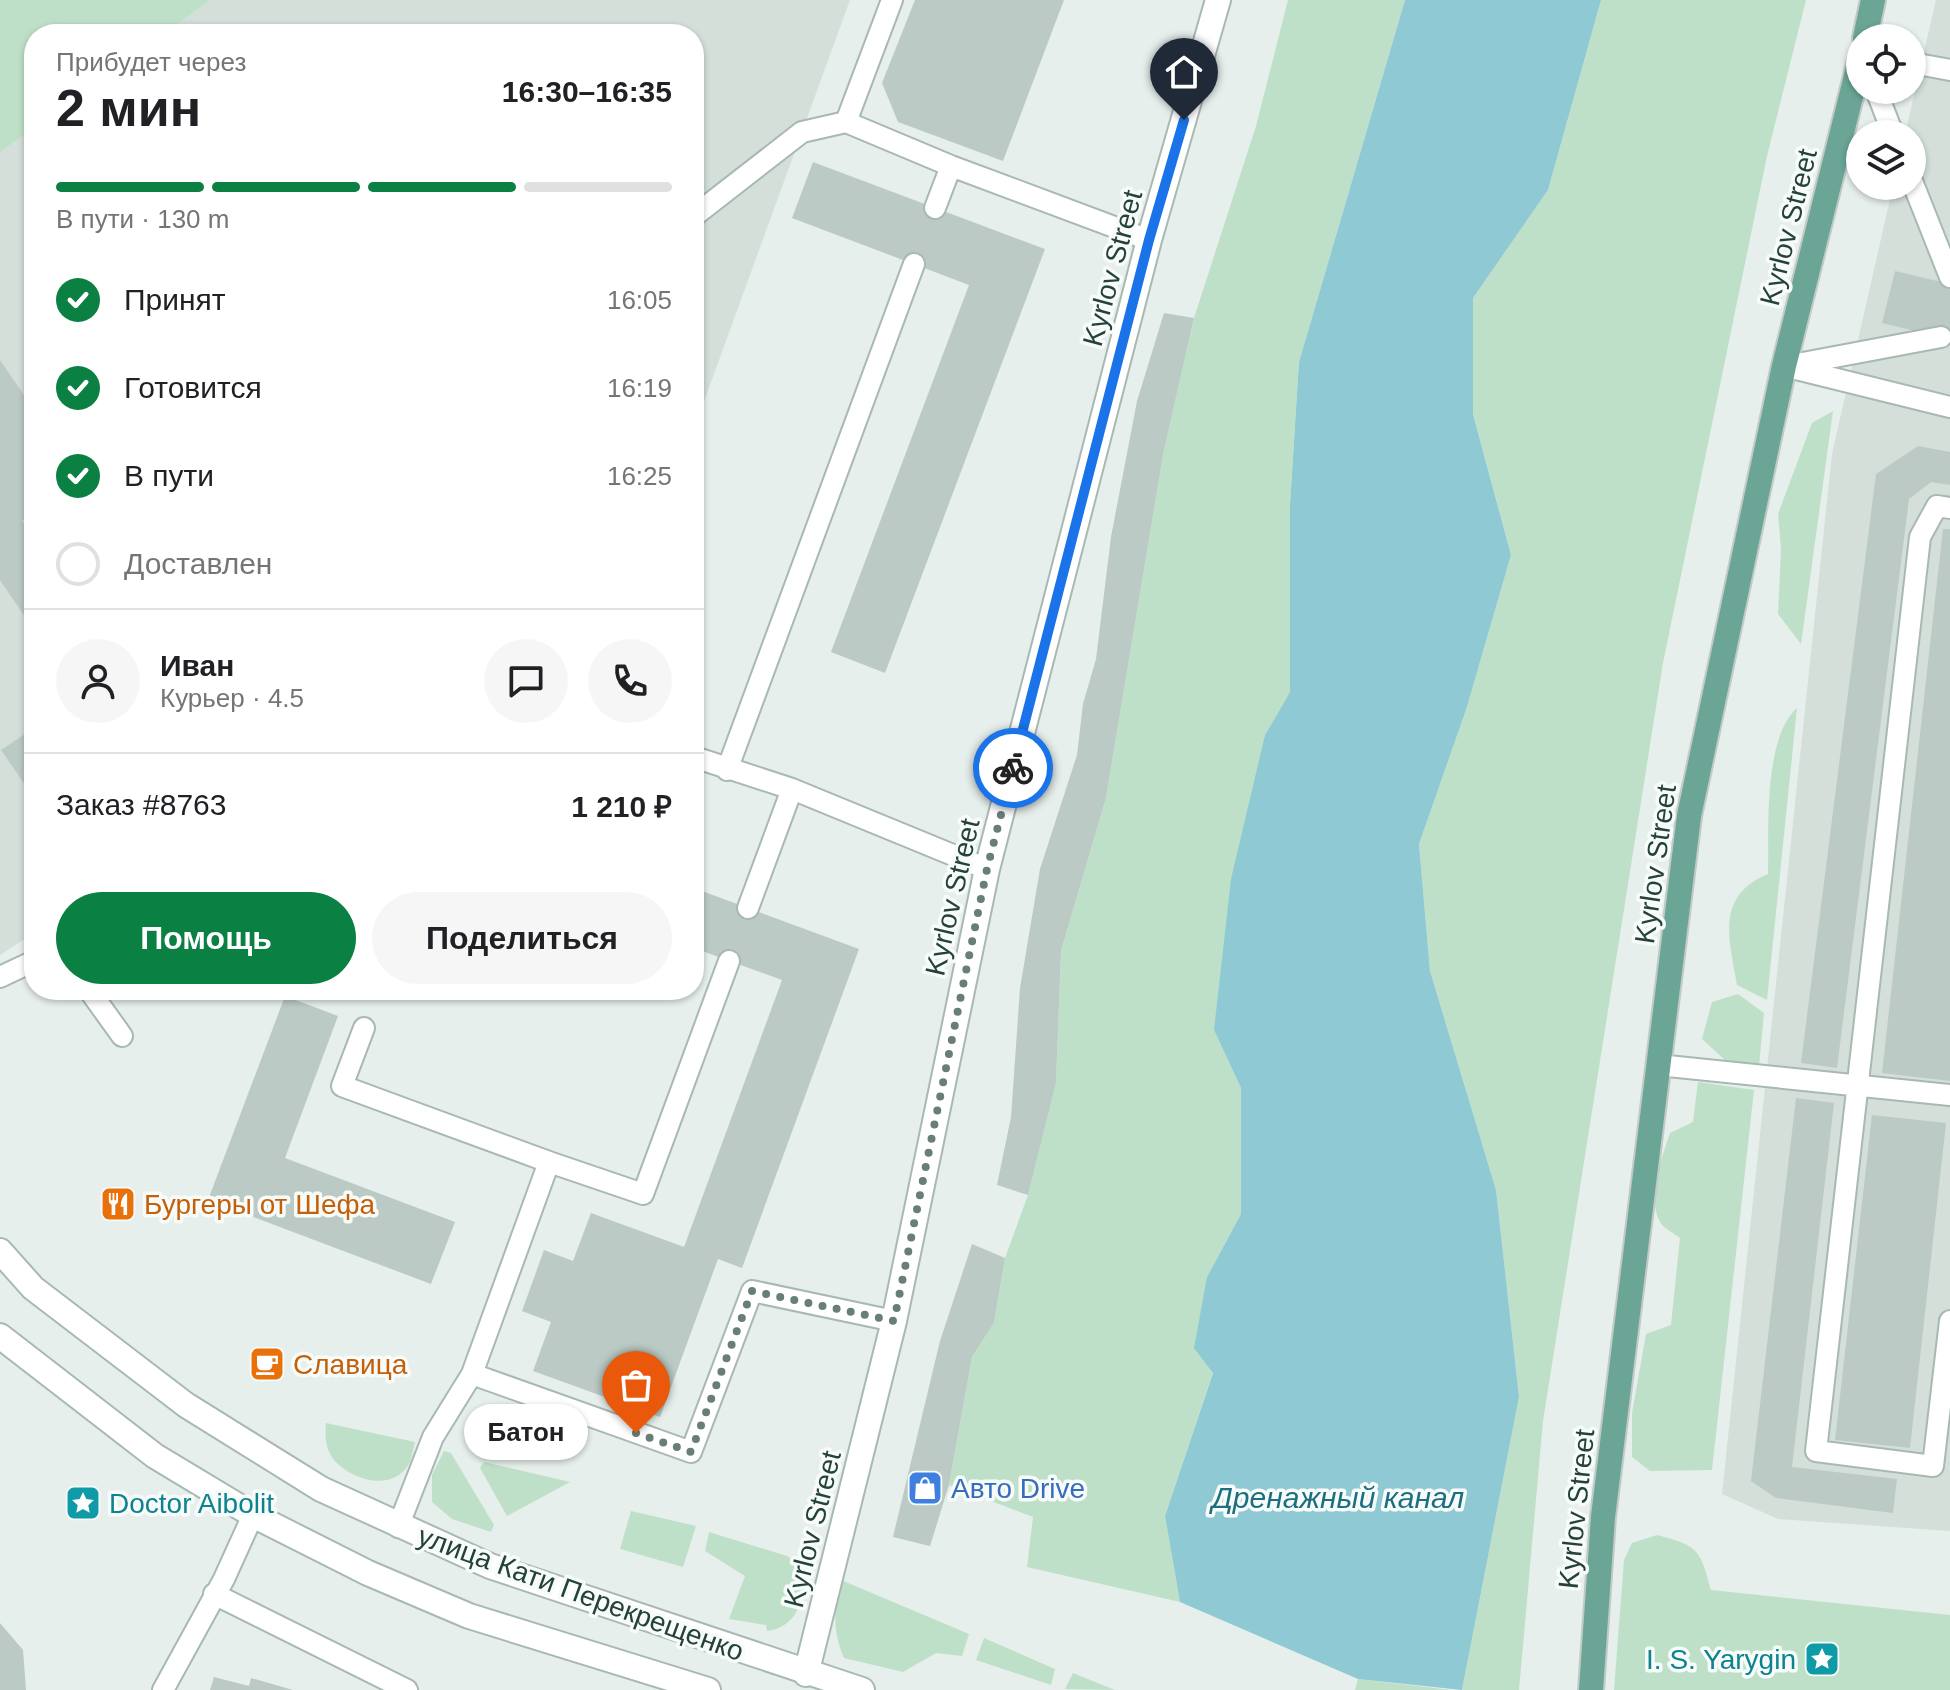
<!DOCTYPE html>
<html lang="ru">
<head>
<meta charset="utf-8">
<style>
	body { margin:0; font-family:Helvetica,sans-serif; background:#f6f6f6; color:#202124; height:100vh; display:flex; flex-direction:column; font-size:30px; white-space:nowrap }
	* { box-sizing:border-box; margin:0 }
	p { font-size:26px; color:#757577 }
	.icon { flex:none; width:44px; height:44px; fill:none; stroke:currentColor; stroke-width:2; stroke-linecap:round; stroke-linejoin:round }
	.map { position:relative; flex:1; overflow:hidden }
	.panel { position:absolute; left:24px; top:24px; width:680px; height:976px; display:flex; flex-direction:column; background:#fff; border-radius:32px; box-shadow:0 2px 6px #0004 }
	.panel>* { flex:none }
	.buttons { position:absolute; left:1846px; top:24px; display:grid; gap:16px }
	.buttons a { display:grid; place-items:center; width:80px; height:80px; border-radius:50%; background:#fff; box-shadow:0 2px 6px #0004; font-size:40px }
	.pin { position:absolute; display:grid; place-items:center; width:68px; height:68px; color:#fff; margin:-82px -34px; border-radius:50% 50% 50% 0; rotate:-45deg; box-shadow:0 0 8px #0007 }
	.pin .icon { rotate:45deg }
	.courier { position:absolute; display:grid; place-items:center; width:80px; height:80px; margin:-40px; border:6px solid #1a73e8; border-radius:50%; background:#fff; color:#222; box-shadow:0 2px 10px #0007 }
	.bubble { position:absolute; height:56px; border-radius:28px; background:#fff; box-shadow:0 2px 6px #0004; font-size:26px; font-weight:700; line-height:56px; text-align:center }
	.summary em { font-style:normal; font-weight:700 }
	.summary div { display:flex; flex-direction:column-reverse }
	.summary { display:flex; align-items:center; justify-content:space-between; height:136px; padding:0 32px }
	h1 { font-size:52px; font-weight:700; line-height:60px }
	.bar { display:grid; grid-template-columns:repeat(4,1fr); gap:12px 8px; align-content:center; height:96px; padding:0 32px }
	.bar i { height:10px; border-radius:6px; background:#e0e0e0 }
	.bar .active { background:#0b8043 }
	.bar p { grid-column:span 4 }
	.line { display:flex; align-items:center; gap:20px; padding:0 32px; border-top:2px solid #e0e0e0 }
	.line div { flex:1 }
	.round { display:grid; place-items:center; flex:none; width:84px; height:84px; border-radius:42px; background:#f6f6f6 }
	ol { padding:0 32px; list-style:none }
	li { display:flex; align-items:center; gap:24px; height:88px }
	li p { margin-inline-start:auto }
	li .icon { padding:8px; border-radius:50%; background:#0b8043; color:#fff; stroke-width:4 }
	li:last-child { color:#757577 }
	li i { width:44px; height:44px; border:4px solid #e0e0e0; border-radius:50% }
	.button { display:flex; gap:16px; margin-top:auto; padding:16px 32px }
	.button a { flex:1; height:92px; border-radius:48px; background:#0b8043; color:#fff; font-size:32px; font-weight:700; line-height:92px; text-align:center }
	.button a+a { background:#f6f6f6; color:#202124 }
	.map>svg:first-child { display:block }
	.built { fill:#d4dfda }
	.green { fill:#bfe0c8 }
	.water { fill:#8ec9d4 }
	.building { fill:#bbcac4 }
	.lines { fill:none; stroke-linecap:round; stroke-linejoin:round }
	.service-casing { stroke:#a8b8b2; stroke-width:24 }
	.minor-casing { stroke:#a8b8b2; stroke-width:28 }
	.tertiary-casing { stroke:#a8b8b2; stroke-width:28 }
	.primary-casing { stroke:#c2cac8; stroke-width:28 }
	.service { stroke:#fff; stroke-width:20 }
	.minor { stroke:#fff; stroke-width:24 }
	.tertiary { stroke:#fff; stroke-width:24 }
	.primary { stroke:#6aa596; stroke-width:24 }
	.done { stroke:#687f78; stroke-width:8; stroke-dasharray:0 14.4 }
	.route { stroke:#1a73e8; stroke-width:10 }
	.labels { text-anchor:middle; stroke-width:7; stroke-linejoin:round; paint-order:stroke }
	.street-label { font-size:28px; fill:#24423a; stroke:#f7fbf9 }
	.food-label { font-size:28px; fill:#c56008; stroke:#f7fbf9; text-anchor:start }
	.shop-label { font-size:28px; fill:#366cbe; stroke:#f7fbf9; text-anchor:start }
	.culture-label { font-size:28px; fill:#0d838f; stroke:#f7fbf9; text-anchor:start }
	.water-label { font-size:30px; font-style:italic; fill:#1c6f80; stroke:#f7fbf9 }
</style>
</head>
<body>
<div class="map">
<svg width="1950" height="1690" viewBox="0 0 1950 1690">
	<rect width="100%" height="100%" fill="#e6efeb"/>
	<path class="built" d="M0,0H850L694,429V34H34V933L0,955Z
		M1936,0H1950V1531L1778,1519L1722,1494L1832,454L1893,186H1912V134H1905Z"/>
	<path class="green" d="M0,0H210L163,34H34V127L0,152Z
		M1288,0H1405L1299,362L1290,505V692L1265,735L1214,1030L1241,1088V1214L1207,1277L1213,1372L1165,1516L1180,1602L1027,1567L1033,1517L949,1485L972,1357L994,1323L1005,1258L1028,1195L1056,1083L1061,951L1106,798L1163,455L1194,318L1256,126Z
		M1601,0H1806L1767,156L1663,663L1543,1421L1519,1690H1462L1519,1397L1496,1190L1430,971L1419,844L1466,710L1511,555L1473,413V298L1548,190Z
		M1833,411L1801,644L1778,614L1781,549L1778,514L1812,423Z
		M1797,708L1767,1000L1737,985C1729,939 1715,896 1768,874C1769,831 1763,738 1797,708Z
		M1738,994L1764,1013L1759,1066L1725,1060L1702,1039L1712,1002Z
		M1698,1082L1754,1090L1712,1470L1650,1471L1632,1457V1413L1646,1334L1671,1325L1680,1238C1674,1233 1664,1229 1660,1222C1646,1196 1662,1158 1670,1133L1693,1122Z
		M326,1423L415,1442C413,1449 412,1461 407,1467C389,1492 351,1479 334,1460C325,1449 325,1435 326,1423Z
		M444,1451L451,1453L494,1525L491,1532L452,1519L432,1502V1475Z
		M484,1462L570,1482L507,1516L480,1468Z
		M631,1511L696,1526L683,1567L620,1549Z
		M709,1532L787,1556L808,1568C804,1595 800,1627 767,1631L766,1625L729,1619L745,1576L705,1551Z
		M1657,1535C1699,1546 1700,1549 1711,1590L1950,1615V1690H1614L1624,1560L1632,1543Z
		M841,1580L969,1634L962,1656L936,1653L903,1672L844,1658C832,1630 834,1610 841,1580Z
		M984,1638L1055,1669L1051,1685L976,1660Z
		M1073,1673L1115,1690L1065,1689Z
		M1358,1679L1452,1690H1355Z"/>
	<path class="water" d="M1405,0H1601L1548,190L1473,298V414L1511,555L1466,710L1419,844L1430,971L1496,1190L1519,1397L1462,1690L1358,1679L1180,1602L1165,1516L1213,1373L1194,1348L1207,1277L1241,1214V1088L1214,1030L1231,879L1265,735L1290,692V505L1299,362Z"/>
	<path class="building" d="M915,0H1064L1003,161L898,122L882,83Z
		M813,162L1045,249L885,673L831,652L969,285L792,218Z
		M1895,271L1950,284V339L1882,323Z
		M1164,313L1194,318L1163,455L1106,798L1061,951L1056,1083L1028,1195L997,1185L1011,1117L1020,988L1040,869L1077,755L1083,704L1096,659L1111,537L1137,401Z
		M0,360L34,410V513L22,521L34,539V630L0,580Z
		M1918,446L1950,452V485L1931,482L1909,499L1837,1068L1801,1063L1876,474Z
		M1943,529H1950V1081L1882,1073Z
		M34,728V798L1,750Z
		M694,888L859,949L742,1268L718,1259L660,1417L533,1371L551,1322L522,1311L544,1250L573,1261L591,1213L684,1247L782,980L694,948Z
		M285,996L338,1016L285,1158L455,1222L431,1284L208,1200Z
		M1796,1098L1834,1103L1792,1467L1897,1479L1893,1513L1776,1498L1751,1481Z
		M1872,1115L1946,1123L1910,1448L1835,1440Z
		M972,1244L1005,1258L994,1323L972,1357L949,1485L930,1546L893,1537L940,1341Z
		M269,1357L283,1367L276,1378L261,1367Z
		M0,1623L23,1650L26,1690H0Z
		M214,1677L249,1686L251,1678L293,1690H210Z"/>
	<g class="lines">
		<defs>
			<path id="service" d="M892,0L846,122L951,166L1149,240
				M1912,63L1950,70
				M1876,90L1893,134
				M1912,181L1950,277
				M935,208L951,166
				M694,216L802,132L846,122
				M1792,365L1941,337
				M1784,366L1950,407
				M1950,508L1937,506L1920,537L1816,1451L1933,1466L1950,1321
				M694,757L792,789L987,869
				M727,770L914,264
				M748,908L792,789
				M0,977L34,961
				M89,990L122,1036
				M364,1028L342,1086L549,1162L472,1374L433,1437L398,1527
				M1658,1065L1950,1095
				M549,1162L643,1194L729,961
				M472,1374L691,1452L752,1291L894,1321
				M214,1594L407,1690
				M163,1690L224,1579L253,1515"/>
			<path id="minor" d="M806,1674L894,1321L987,869L1149,240L1218,0"/>
			<path id="tertiary" d="M0,1251L33,1288L186,1405L321,1489L490,1566L862,1690
				M0,1336L155,1456L253,1515L368,1573L469,1616L708,1690"/>
			<path id="primary" d="M1865,38L1873,0
				M1591,1690L1603,1517L1689,816L1784,366L1860,60"/>
		</defs>
		<use href="#service" class="service-casing"/>
		<use href="#minor" class="minor-casing"/>
		<use href="#tertiary" class="tertiary-casing"/>
		<use href="#primary" class="primary-casing"/>
		<use href="#service" class="service"/>
		<use href="#minor" class="minor"/>
		<use href="#tertiary" class="tertiary"/>
		<use href="#primary" class="primary"/>
	</g>
	<g class="lines">
		<path class="done" d="M636,1433L691,1452L752,1291L894,1321L987,869L1013,768"/>
		<path class="route" d="M1013,768L1149,240L1184,120"/>
	</g>
	<defs>
		<symbol id="restaurant-square" viewBox="-11 -11 22 22"><rect x="-9" y="-9" width="18" height="18" rx="4" fill="#e8710a" stroke="#f7fbf9"/><path d="M-5-6h1v4h1v-4h1v4h1v-4h1v5L-1.5 .5V6h-2V.5L-5-1ZM5-6V6H3V1.5H1.5Q1.5-4 5-6Z" fill="#fff"/></symbol>
		<symbol id="cafe-square" viewBox="-11 -11 22 22"><rect x="-9" y="-9" width="18" height="18" rx="4" fill="#e8710a" stroke="#f7fbf9"/><path d="M-5.5-4.5H6V0H3Q3 3.5 0 3.5H-2.5Q-5.5 3.5-5.5 0ZM3-3.2v2h1.7v-2ZM-6 4.5H4V6H-6Z" fill="#fff"/></symbol>
		<symbol id="shop-square" viewBox="-11 -11 22 22"><rect x="-9" y="-9" width="18" height="18" rx="4" fill="#3f7fe0" stroke="#f7fbf9"/><path d="M-5-2.5h2.3a2.7 3.5 0 0 1 5.4 0H5L5.5 6h-11ZM-1.5-2.5h3a1.5 2.3 0 0 0-3 0Z" fill="#fff"/></symbol>
		<symbol id="sight-square" viewBox="-11 -11 22 22"><rect x="-9" y="-9" width="18" height="18" rx="4" fill="#0f9aa8" stroke="#f7fbf9"/><path d="M0-6L1.8-2.2L6-1.7L2.9 1.2L3.7 5.4L0 3.3L-3.7 5.4L-2.9 1.2L-6-1.7L-1.8-2.2Z" fill="#fff"/></symbol>
	</defs>
	<g fill-rule="evenodd">
		<use href="#restaurant-square" x="98" y="1184" width="40" height="40"/>
		<use href="#cafe-square" x="247" y="1344" width="40" height="40"/>
		<use href="#shop-square" x="905" y="1468" width="40" height="40"/>
		<use href="#sight-square" x="63" y="1483" width="40" height="40"/>
		<use href="#sight-square" x="1802" y="1639" width="40" height="40"/>
	</g>
	<g class="labels">
		<g class="street-label">
			<text transform="translate(1788 227) rotate(-76)" y="10">Kyrlov Street</text>
			<text transform="translate(1112 268) rotate(-75)" y="10">Kyrlov Street</text>
			<text transform="translate(1655 864) rotate(-82)" y="10">Kyrlov Street</text>
			<text transform="translate(952 897) rotate(-77)" y="10">Kyrlov Street</text>
			<text transform="translate(1576 1509) rotate(-84)" y="10">Kyrlov Street</text>
			<text transform="translate(812 1529) rotate(-76)" y="10">Kyrlov Street</text>
			<text transform="translate(581 1593) rotate(20)" y="10">улица Кати Перекрещенко</text>
		</g>
		<g class="food-label">
			<text x="144" y="1214">Бургеры от Шефа</text>
			<text x="293" y="1374">Славица</text>
		</g>
		<g class="shop-label">
			<text x="951" y="1498">Авто Drive</text>
		</g>
		<g class="culture-label">
			<text x="109" y="1513">Doctor Aibolit</text>
			<text x="1796" y="1669" text-anchor="end">I. S. Yarygin</text>
		</g>
		<g class="water-label">
			<text x="1338" y="1508">Дренажный канал</text>
		</g>
	</g>
</svg>
<div class="buttons">
<a><svg class="icon" aria-label="locate" viewBox="0 0 24 24"><circle cx="12" cy="12" r="6"/><path d="M12 2v4M12 18v4M2 12h4M18 12h4"/></svg></a>
<a><svg class="icon" aria-label="layers" viewBox="0 0 24 24"><path d="M12 4l9 5-9 5-9-5zM3 14l9 5 9-5"/></svg></a>
</div>
<div class="pin" style="left:636px;top:1433px;background:#ea580c"><svg class="icon" aria-label="bag" viewBox="0 0 24 24"><path d="M5 8h14l-1 12H6zM9 8a3 3 0 0 1 6 0"/></svg></div>
<div class="pin" style="left:1184px;top:120px;background:#1f2937"><svg class="icon" aria-label="home" viewBox="0 0 24 24"><path d="M3 11l9-7 9 7M6 9v11h12V9"/></svg></div>
<div class="courier" style="left:1013px;top:768px"><svg class="icon" aria-label="bike" viewBox="0 0 24 24"><circle cx="6" cy="16" r="4"/><circle cx="18" cy="16" r="4"/><path d="M6 16l4-8h5l3 8M10 8l3 8H6M13 5h3"/></svg></div>
<div class="bubble" style="left:464px;top:1404px;width:124px">Батон</div>
<section class="panel">
<div class="summary"><div><h1>2 мин</h1><p>Прибудет через</p></div><em>16:30–16:35</em></div>
<div class="bar"><i class="active"></i><i class="active"></i><i class="active"></i><i></i><p>В пути · 130 m</p></div>
<ol>
<li><svg class="icon" aria-label="check" viewBox="0 0 24 24"><path d="M5 12l5 5 9-10"/></svg>Принят<p>16:05</p></li>
<li><svg class="icon" aria-label="check" viewBox="0 0 24 24"><path d="M5 12l5 5 9-10"/></svg>Готовится<p>16:19</p></li>
<li><svg class="icon" aria-label="check" viewBox="0 0 24 24"><path d="M5 12l5 5 9-10"/></svg>В пути<p>16:25</p></li>
<li><i></i>Доставлен</li>
</ol>
<div class="line" style="height:144px"><a class="round"><svg class="icon" aria-label="person" viewBox="0 0 24 24"><circle cx="12" cy="8" r="4"/><path d="M4 21q1-7 8-7t8 7"/></svg></a><div><b>Иван</b><p>Курьер · 4.5</p></div><a class="round"><svg class="icon" aria-label="chat" viewBox="0 0 24 24"><path d="M4 5h16v11H9l-5 4z"/></svg></a><a class="round"><svg class="icon" aria-label="phone" viewBox="0 0 24 24"><path d="M5 4h4l2 5-3 2q2 4 5 5l2-3 5 2v4C11 20 4 13 5 4z"/></svg></a></div>
<div class="line" style="height:104px"><div>Заказ #8763</div><b>1 210 ₽</b></div>
<div class="button"><a>Помощь</a><a>Поделиться</a></div>
</section>
</div>
</body>
</html>
